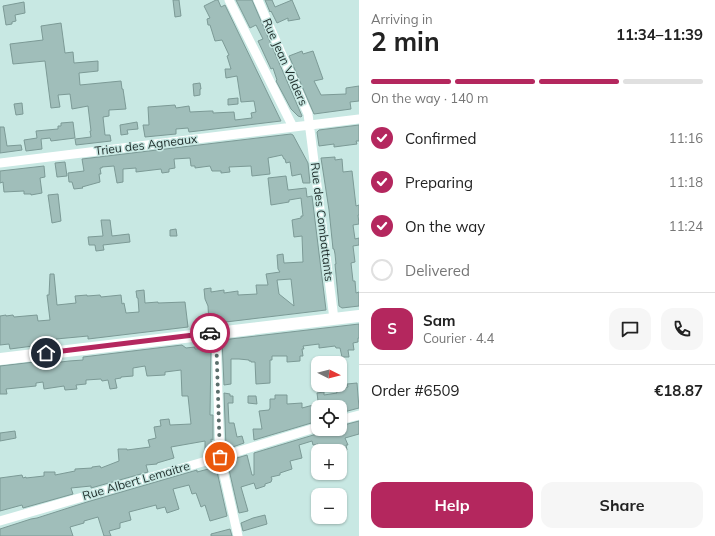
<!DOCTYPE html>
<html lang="en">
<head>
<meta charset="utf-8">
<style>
	body { margin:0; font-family:Mulish,sans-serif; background:#f6f6f6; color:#222; height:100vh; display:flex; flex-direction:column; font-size:15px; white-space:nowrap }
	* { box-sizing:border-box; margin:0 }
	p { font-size:13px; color:#767676 }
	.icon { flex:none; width:22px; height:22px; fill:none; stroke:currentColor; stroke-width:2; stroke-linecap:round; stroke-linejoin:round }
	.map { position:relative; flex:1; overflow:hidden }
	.drawer { display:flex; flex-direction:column; background:#fff; width:356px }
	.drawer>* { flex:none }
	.needle { width:26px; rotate:96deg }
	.buttons { position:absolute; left:311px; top:356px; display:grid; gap:8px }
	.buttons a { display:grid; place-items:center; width:36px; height:36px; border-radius:8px; background:#fff; box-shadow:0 1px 3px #0004; font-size:20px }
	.pin { position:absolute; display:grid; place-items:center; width:34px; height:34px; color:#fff; margin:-17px; border:2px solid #fff; border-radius:50%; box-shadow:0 1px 4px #0007 }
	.courier { position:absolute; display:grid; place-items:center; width:40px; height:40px; margin:-20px; border:3px solid #b4275e; border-radius:50%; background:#fff; color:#222; box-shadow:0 1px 5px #0007 }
	.headline em { font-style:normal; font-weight:700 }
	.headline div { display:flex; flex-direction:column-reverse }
	.headline { display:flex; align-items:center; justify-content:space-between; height:68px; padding:0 12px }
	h1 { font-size:26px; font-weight:700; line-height:30px }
	.bar { display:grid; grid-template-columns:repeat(4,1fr); gap:6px 4px; align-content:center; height:48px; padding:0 12px }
	.bar i { height:5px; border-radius:3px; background:#e0e0e0 }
	.bar .on { background:#b4275e }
	.bar p { grid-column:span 4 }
	.line { display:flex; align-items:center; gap:10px; padding:0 12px; border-top:1px solid #e0e0e0 }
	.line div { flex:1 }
	.round { display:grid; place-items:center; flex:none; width:42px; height:42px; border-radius:12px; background:#f6f6f6 }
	ol { padding:0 12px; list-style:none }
	li { display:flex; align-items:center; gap:12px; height:44px }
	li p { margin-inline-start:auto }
	li .icon { padding:4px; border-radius:50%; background:#b4275e; color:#fff; stroke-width:4 }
	li:last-child { color:#767676 }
	li i { width:22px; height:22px; border:2px solid #e0e0e0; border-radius:50% }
	.button { display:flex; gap:8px; margin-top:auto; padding:8px 12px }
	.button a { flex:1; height:46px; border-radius:12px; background:#b4275e; color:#fff; font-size:16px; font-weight:700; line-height:46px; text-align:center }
	.button a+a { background:#f6f6f6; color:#222 }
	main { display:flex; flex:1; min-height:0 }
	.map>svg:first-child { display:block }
	.building { fill:#a0beba; stroke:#7c9a96; fill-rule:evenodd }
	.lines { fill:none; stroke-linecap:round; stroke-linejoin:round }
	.minor { stroke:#fff; stroke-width:9 }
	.secondary { stroke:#fff; stroke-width:12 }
	.done { stroke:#5a6e6b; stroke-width:4; stroke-dasharray:0 7.2 }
	.route { stroke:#b4275e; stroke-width:5 }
	.labels { text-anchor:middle; stroke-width:3; stroke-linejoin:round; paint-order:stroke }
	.street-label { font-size:12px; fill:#1f2c2a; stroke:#c8e8e3 }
</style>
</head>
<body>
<main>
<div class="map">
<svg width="359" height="536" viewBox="0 0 359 536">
	<rect width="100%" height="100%" fill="#c8e8e3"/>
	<path class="building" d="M173,0H179L181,16L175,17Z
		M216,0H218L221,7L225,5L281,121L189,132L188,128L176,129V134L145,137L143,125H149L148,107L175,105L176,108L189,106L190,112L210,111H213V113L234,112L235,120L252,118L251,113L256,112L254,101L241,102L237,76L226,78L225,69H231L227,56L229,55L222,40L215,41L210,25H208L207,19L210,18L204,6Z
		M236,0H252L302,116L301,117L298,116L291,109L276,81L277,80L273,68L271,69L258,41L263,39L256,25L250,28Z
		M265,0H272L275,7L292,0L300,19L288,21V18L277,23L271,11L270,12Z
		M24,2L25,13L15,15L16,21L12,22V24L6,25L3,6Z
		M61,23L65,53L73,52L74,63L98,61V71L79,73L80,85L121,81L122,89H123L126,109L109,110V116L103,117L105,135H110L111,141L76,145L75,139L91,137L90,131H91L88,106L72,109L70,94L58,95L60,107L51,108L45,61L13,64L10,44L43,40L41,26Z
		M302,51L303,54L313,51L323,79L314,81L321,95L346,94V88L359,86V101L350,102L351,109L314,114L289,56Z
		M200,83L201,89H200V95L194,96L193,84Z
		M238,98V104L228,105V99Z
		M22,103L23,114L16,115L14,104Z
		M73,122L75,138L51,141L50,138L41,139L42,149L26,151L24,140L37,138L36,131L58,129V126H61V123Z
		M137,122L138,129L127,130L128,134L121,135L120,125Z
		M359,125V141H356L357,144L334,147V144L319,146L317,132L319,130Z
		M0,127H4L7,146L21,145L22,150L0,153Z
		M291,134L293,135L308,163L310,183H303L301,174L292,176L290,162L286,163L285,159H284L282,155L268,158L270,174L252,176L251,166L229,167L230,172L221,173V171H212L210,166L195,168V166H191L190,158L174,159L175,168L169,169V172L162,173L161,169L136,172V168L123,169V182L117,183L114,166L102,167V168H100L101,174H99L100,182L82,187L83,188L74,189L72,182H69L68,173L84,171L82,159Z
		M335,157V160L342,159L343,172L352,171L356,206L359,205V215H358L359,224L353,225L355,239L359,238V245L353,246L355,262L351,263L353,281H355L356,293L359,292V306L342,308L339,306L335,264H336L335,254L334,249H333L329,210L321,158Z
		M65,162L67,176L57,177L55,163Z
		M44,166L45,177L40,178L42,193L31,195V194H24V191L4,192L3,182L0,183V171Z
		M286,176L288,190L306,188L307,197L312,196L326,310L209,324L208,306L205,299L204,289L211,288V292L224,290V293L238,291V295L257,294L256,285H268L266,274L280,272L278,269L277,255L283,254L284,263L303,262L302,236L294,237L292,220L301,218V216H303L301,198L289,200V202L271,205L268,178ZM291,279L294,306L279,294L277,280Z
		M58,194L61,221L52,223L48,195Z
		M101,220H110L112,236L129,234L130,242L103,245L104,250L96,251L95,245H89L88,237L103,236Z
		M176,229L177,236H170V230Z
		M50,274H54L57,305L76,303L75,296L87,295V296L100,295L101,297L121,295L122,304L124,303L126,313L139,312L138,298H137L136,291L144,290L145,303L158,302V303L185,302L188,327L88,339V336L56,339V343L10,349L9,344L0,345V316L6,315V316L13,315L14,317L37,315L38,321L50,320L47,295H49Z
		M359,324V338H358V342L353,343L354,350H348L349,357H342L340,348H336L335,346L319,348V344L303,346L304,349H302L303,356H300V361L287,362V356H272V360H270V383L256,384L255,362H251V361H249V360L239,359H231V384L224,385L222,340Z
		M182,345L186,348L195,347V349L208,348L211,350L210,415H213V440L211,439L212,451L210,453L205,454V441L171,447L174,458L157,463V464L146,465L148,472L91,488V486L71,488L73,494L23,508L22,505L0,511V478L22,475L23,478L26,477V478L44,476V472H55V475L75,471V469L92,468V467L100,466L101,468L119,461L118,449H127V450L150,447L148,440L156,438L154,427L161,426L160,420L169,419L170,425L191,424L188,396H182L181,370L165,372V375L147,376L145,366L133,368V376L121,377V378L115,379L117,388L110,389L108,380L102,381L101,379L86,380V384L76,385L77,389L65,390L64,386L44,389L43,382L36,383V386L6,389L7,394H0V366L43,361L44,364L61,362L69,361L83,360V357Z
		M357,383L359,408L340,413V407H318V421L254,440L253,429H262L259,411L269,410L270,408V399H275V395H287V404L302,403V408L317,404V401H318L317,393L324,392V395L337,393L336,389L348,387L347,384Z
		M224,393L230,394V396H233V403H228L229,423H234L237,437L242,436L244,443L227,449L226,448Z
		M248,396H256L257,404L248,403Z
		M359,421V434L345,438L348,445H346L347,450L343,451H319L318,444L313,445L312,441L299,445L302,458L290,461L292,469L280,473V475L271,477L272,479L271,482L265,484V486L256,489L254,483L241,487L248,511L239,513L227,461L247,455L252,475H254V453L320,433L324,429H340V426Z
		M15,431L16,438L0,441V433Z
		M216,467L227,516L210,521L205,505L201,507L196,493L192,494L189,485L173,489L179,509L167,513L165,507L157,509L156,505L129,512L131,520L120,523V528L109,531L111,536H104L98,517L84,521V523L70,527L73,536H0V529L31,519L37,518L87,502L197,470V472Z
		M265,515L267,524L243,531L241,523L253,518Z
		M230,529L232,536H211V534Z"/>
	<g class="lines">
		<path class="minor" d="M229,0L293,127
			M258,0L308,114L334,319
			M0,163L359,119
			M216,333L220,457L238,536
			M340,420L359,415
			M0,521L220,457L318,427"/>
		<path class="secondary" d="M0,359L359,316"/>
	</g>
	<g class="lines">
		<path class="done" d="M210,333H216L220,457"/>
		<path class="route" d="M46,353L210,333"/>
	</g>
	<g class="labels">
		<g class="street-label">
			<text transform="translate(285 62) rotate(66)" y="4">Rue Jean Volders</text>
			<text transform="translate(146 145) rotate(-7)" y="4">Trieu des Agneaux</text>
			<text transform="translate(322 222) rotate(83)" y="4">Rue des Combattants</text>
			<text transform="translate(136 481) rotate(-16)" y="4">Rue Albert Lemaitre</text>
		</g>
	</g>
</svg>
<div class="buttons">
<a><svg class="needle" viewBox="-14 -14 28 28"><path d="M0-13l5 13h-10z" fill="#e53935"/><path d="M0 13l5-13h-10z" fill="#767676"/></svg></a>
<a><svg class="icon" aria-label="locate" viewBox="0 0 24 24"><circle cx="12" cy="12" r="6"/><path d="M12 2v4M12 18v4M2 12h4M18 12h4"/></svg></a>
<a>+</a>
<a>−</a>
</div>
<div class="pin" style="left:220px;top:457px;background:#ea580c"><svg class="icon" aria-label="bag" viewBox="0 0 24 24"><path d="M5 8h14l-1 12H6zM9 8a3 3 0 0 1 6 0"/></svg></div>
<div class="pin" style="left:46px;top:353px;background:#1f2937"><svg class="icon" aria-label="home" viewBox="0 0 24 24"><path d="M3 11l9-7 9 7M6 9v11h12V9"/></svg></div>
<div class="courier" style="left:210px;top:333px"><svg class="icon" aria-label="car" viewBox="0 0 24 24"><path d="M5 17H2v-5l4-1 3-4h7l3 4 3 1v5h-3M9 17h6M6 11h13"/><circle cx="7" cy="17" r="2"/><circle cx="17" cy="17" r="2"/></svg></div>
</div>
<section class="drawer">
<div class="headline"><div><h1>2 min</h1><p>Arriving in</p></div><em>11:34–11:39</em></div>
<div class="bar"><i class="on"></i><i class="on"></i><i class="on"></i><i></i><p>On the way · 140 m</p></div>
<ol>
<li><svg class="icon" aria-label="check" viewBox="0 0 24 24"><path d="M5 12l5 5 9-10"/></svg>Confirmed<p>11:16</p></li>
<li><svg class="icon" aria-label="check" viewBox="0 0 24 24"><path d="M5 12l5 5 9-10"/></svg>Preparing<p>11:18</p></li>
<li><svg class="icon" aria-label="check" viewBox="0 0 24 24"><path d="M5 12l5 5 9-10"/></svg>On the way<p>11:24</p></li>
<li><i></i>Delivered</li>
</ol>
<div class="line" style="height:72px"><b class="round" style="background:#b4275e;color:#fff">S</b><div><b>Sam</b><p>Courier · 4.4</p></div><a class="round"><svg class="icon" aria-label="chat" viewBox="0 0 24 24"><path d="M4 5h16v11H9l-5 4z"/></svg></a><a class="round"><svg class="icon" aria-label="phone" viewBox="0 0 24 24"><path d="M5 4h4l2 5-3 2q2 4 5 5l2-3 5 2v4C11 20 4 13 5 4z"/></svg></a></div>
<div class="line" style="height:52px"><div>Order #6509</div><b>€18.87</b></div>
<div class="button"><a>Help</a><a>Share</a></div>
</section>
</main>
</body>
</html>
